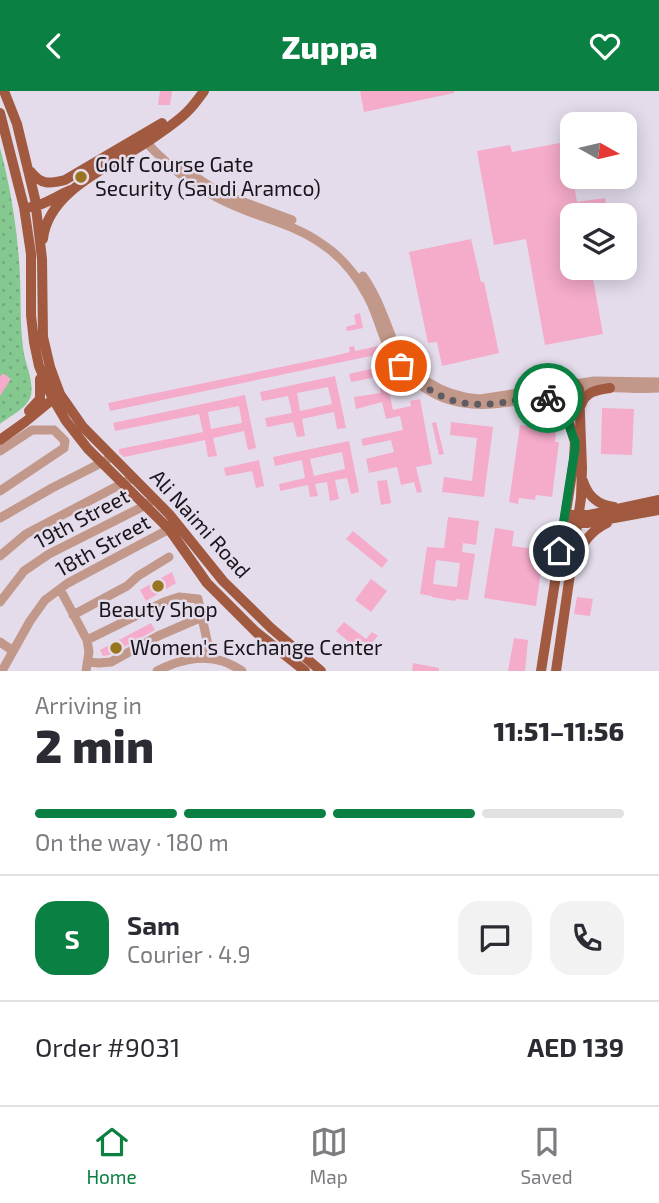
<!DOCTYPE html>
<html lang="en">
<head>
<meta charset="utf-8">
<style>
	body { margin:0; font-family:"Exo 2",sans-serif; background:#f2f2f3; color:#2b2b33; height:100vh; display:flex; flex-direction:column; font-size:26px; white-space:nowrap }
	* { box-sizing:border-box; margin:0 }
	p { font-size:23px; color:#7c7c81 }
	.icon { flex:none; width:38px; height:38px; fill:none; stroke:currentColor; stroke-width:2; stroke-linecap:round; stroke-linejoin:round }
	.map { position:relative; height:580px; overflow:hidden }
	.panel { display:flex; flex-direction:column; background:#fff; flex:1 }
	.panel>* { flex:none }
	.needle { width:46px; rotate:98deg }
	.controls { position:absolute; left:560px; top:21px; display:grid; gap:14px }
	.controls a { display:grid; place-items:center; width:77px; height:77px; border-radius:14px; background:#fff; box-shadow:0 4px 18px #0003; font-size:35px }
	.pin { position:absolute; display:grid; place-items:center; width:60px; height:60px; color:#fff; margin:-30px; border:4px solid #fff; border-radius:50%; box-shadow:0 2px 7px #0007 }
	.courier { position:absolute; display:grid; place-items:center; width:70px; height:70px; margin:-35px; border:5px solid #0b8043; border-radius:50%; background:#fff; color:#222; box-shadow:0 2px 9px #0007 }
	.head em { font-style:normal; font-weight:800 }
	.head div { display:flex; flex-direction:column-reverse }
	.head { display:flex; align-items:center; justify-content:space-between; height:119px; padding:0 35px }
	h1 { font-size:46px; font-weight:800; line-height:52px }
	.bar { display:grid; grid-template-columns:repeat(4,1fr); gap:10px 7px; align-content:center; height:84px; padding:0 35px }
	.bar i { height:9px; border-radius:5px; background:#e1e1e2 }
	.bar .selected { background:#0b8043 }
	.bar p { grid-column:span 4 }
	.line { display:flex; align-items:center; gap:18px; padding:0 35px; border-top:2px solid #e1e1e2 }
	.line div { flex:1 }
	.round { display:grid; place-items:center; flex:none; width:74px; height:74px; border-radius:21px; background:#f2f2f3 }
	header { display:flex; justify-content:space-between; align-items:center; height:91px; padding:0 35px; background:#0b8043; color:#fff; font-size:32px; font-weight:800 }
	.tab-bar { display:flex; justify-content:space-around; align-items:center; height:98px; border-top:2px solid #e1e1e2; background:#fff; font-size:19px; color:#7c7c81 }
	.tab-bar a { display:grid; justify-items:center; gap:4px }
	.tab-bar .selected { color:#0b8043 }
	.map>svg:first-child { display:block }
	.grass { fill:url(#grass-dots) }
	.building { fill:#f5abca; fill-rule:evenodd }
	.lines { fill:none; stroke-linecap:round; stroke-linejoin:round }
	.minor { stroke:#c19889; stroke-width:9 }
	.major { stroke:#a15a40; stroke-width:10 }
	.done { stroke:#5f5b63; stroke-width:7; stroke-dasharray:0 12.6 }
	.route { stroke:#0b8043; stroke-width:9 }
	.poi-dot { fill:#99751f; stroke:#e4dceb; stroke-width:2.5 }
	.labels { text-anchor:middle; stroke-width:5; stroke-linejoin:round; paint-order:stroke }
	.poi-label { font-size:21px; fill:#17151a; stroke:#e4dceb; text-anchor:start }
	.street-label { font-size:21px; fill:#17151a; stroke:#e4dceb }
</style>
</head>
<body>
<header><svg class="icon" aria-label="back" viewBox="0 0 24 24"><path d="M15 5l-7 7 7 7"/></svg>Zuppa<svg class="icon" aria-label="heart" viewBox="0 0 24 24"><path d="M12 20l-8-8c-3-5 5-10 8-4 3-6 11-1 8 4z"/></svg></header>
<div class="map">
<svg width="659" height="580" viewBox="0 0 659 580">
	<defs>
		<pattern id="grass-dots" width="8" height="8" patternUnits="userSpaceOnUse" patternTransform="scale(1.75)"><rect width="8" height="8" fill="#85c991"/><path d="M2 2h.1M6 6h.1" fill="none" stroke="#72ac7c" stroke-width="1.8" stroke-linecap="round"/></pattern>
	</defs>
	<rect width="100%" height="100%" fill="#e4dceb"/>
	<path class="grass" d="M0,57C11,98 18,142 20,185C21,209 20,232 23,256C24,271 34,288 31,304C28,317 10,325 0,333Z"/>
	<path class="building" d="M160,0H172L170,14H158Z
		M360,0H454V2L364,21Z
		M560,52L561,57L567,56L577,111L605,107L608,124H572V177H591L603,243L545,254L526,148L494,154L477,60L510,54L512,61Z
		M471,148L481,191H484L499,262L442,275L437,251L428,252L409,161Z
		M360,222L363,237L347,240L346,236L356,233L354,224Z
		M354,255L355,260L378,255L380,263L110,320L108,312L329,266L350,261L349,256Z
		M384,275L393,319L411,315L410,310L420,308L432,373L416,376L422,401L417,402L414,391L401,394L397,376L369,382L366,368L394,361L391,349L363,355L361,348L403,339L400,325L386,328L382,311L356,318L354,306L381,302L377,286L351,291L349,283Z
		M3,282L11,288L0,305V286Z
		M335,285L346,337L337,338L334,321L302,328L305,345L297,346L293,331L267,336L265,327L292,322L288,305L262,310L260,301ZM328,296L332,313L300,320L297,302Z
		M245,304L256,357L248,359L244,340L213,347L217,365L208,366L205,349L124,366L119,362V358L203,341L199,323L115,340L113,332ZM239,315L242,332L211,338L208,321Z
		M602,317L634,318L632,364L601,363Z
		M436,331L444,363L439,364L432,332Z
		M451,331L493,336L484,406L442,401L444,386L472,390L477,347L450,344Z
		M536,331L546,333L545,338L556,340L555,351H559L552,406L536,404L535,409L519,407L518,413L509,411L520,334L536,336Z
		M349,350L359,401L351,403L347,387L335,389L339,408L330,410L327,391L315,393L318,405L310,406L308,394L280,400L279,393L305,387L302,369L275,375L273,366ZM342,361L345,378L314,385L310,368Z
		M259,369L264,395L256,397L252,380L226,385L224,377Z
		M387,389L391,412L381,414L377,390Z
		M448,426L479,430L476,454L463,452L462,461L475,463L468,509L456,508L455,510L432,506V505L420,503L427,456L444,457ZM436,469L460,472L457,496L433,493Z
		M495,437L514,440L512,455L534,458L536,445L546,446L536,515L484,507Z
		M353,440L388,469L382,477L346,448Z
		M172,481L176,492L146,510L140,499Z
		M371,488L387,500L371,521L355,509Z
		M577,506L593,508L590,525L574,523Z
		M344,531L366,548L372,541L378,545L371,553L374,555L366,565L336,540Z
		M151,532L155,539L109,564L103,565L100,559Z
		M514,547L528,549L525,580H508Z
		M413,572L439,577V580H412Z"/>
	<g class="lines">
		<path class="minor" d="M144,45C147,55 157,62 164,69C187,91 216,108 245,119C272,130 299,136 322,153C342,166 356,184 367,204C375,218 379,234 385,249C396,274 417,297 444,307C492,325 542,300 590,297C613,295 636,299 659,297
			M179,75L214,98
			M230,106L292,129
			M363,185C377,205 384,227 393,249C409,285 441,305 480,308L594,290L659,291
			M0,360L32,339H54L65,350L64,357L0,400
			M0,427L52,397L107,369
			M0,465L26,443L129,389
			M60,498L87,549L89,561L86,580
			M0,511L24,480L49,463L146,414L150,411
			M73,524L127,495L138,485L169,466
			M87,549L164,511L179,506L198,508L211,568
			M0,551L13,560
			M88,571L99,572L111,571L158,545L202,526
			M2,580L30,530L45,509L68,492L173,436
			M157,580C176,570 201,563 222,570C229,572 236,576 242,580"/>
		<path class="major" d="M4,0L17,33L35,108L42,168L43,246L50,276L60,303L83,336L169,423L223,490L271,537L321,580
			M0,22L24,116L31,163V224L34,251L39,275L52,306L66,330L88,358L169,438L207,492L256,541L305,580
			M31,81C41,94 50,93 65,89L162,32
			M31,116C43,115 58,104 71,99
			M43,148C48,99 112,75 147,51C160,42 176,32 187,21C193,15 199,7 204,0
			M531,307C568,307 565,321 575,351
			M581,314C586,300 597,299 610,297
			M29,320L40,308V288
			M0,349L25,331L58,304
			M583,390C588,405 597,414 614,416
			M572,424H589L659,409
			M570,432H587L659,419
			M575,469C582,453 590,440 607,432
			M541,580L574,370L575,350
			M556,580L581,407L582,377L579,298L575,292"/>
	</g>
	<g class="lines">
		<path class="done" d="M401,275C430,304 456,318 499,312C515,310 531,305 548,307"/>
		<path class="route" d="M548,307L558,311L562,315L575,351V358L559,460"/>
	</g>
	<g class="poi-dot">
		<circle cx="81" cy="86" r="7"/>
		<circle cx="158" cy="495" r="7"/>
		<circle cx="116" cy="557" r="7"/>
	</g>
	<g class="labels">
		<g class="poi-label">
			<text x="95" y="81">Golf Course Gate<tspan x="95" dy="24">Security (Saudi Aramco)</tspan></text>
			<text x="158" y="526" text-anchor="middle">Beauty Shop</text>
			<text x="130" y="564">Women's Exchange Center</text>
		</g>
		<g class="street-label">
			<text transform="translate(82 428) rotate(-28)" y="7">19th Street</text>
			<text transform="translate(200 433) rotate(48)" y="7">Ali Naimi Road</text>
			<text transform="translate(103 455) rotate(-29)" y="7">18th Street</text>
		</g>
	</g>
</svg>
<div class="controls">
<a><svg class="needle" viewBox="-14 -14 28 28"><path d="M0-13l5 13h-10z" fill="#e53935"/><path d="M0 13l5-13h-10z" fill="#7c7c81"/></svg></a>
<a><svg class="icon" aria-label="layers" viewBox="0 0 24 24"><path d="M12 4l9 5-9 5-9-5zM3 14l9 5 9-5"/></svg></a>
</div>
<div class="pin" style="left:401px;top:275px;background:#ea580c"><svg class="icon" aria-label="bag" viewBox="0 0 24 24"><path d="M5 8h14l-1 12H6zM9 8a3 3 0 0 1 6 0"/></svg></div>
<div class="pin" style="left:559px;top:460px;background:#1f2937"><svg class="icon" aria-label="home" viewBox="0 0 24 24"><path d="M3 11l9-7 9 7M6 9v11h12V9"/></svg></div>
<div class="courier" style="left:548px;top:307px"><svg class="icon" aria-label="bike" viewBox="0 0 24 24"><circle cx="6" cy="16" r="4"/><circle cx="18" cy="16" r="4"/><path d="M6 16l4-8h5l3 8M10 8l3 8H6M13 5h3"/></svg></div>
</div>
<section class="panel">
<div class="head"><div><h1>2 min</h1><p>Arriving in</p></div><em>11:51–11:56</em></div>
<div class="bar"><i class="selected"></i><i class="selected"></i><i class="selected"></i><i></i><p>On the way · 180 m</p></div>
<div class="line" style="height:126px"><b class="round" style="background:#0b8043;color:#fff">S</b><div><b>Sam</b><p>Courier · 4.9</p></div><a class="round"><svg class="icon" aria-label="chat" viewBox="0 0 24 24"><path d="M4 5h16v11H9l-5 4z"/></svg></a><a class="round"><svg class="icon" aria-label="phone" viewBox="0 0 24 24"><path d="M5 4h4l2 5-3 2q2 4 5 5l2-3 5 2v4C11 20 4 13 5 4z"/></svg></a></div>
<div class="line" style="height:91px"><div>Order #9031</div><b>AED 139</b></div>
</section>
<nav class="tab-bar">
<a class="selected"><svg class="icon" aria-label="home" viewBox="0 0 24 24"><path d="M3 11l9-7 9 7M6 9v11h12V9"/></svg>Home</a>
<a><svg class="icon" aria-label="map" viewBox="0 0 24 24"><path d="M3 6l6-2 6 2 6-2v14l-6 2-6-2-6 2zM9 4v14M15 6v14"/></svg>Map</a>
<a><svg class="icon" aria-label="saved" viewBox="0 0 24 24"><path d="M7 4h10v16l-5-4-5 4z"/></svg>Saved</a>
</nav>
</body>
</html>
